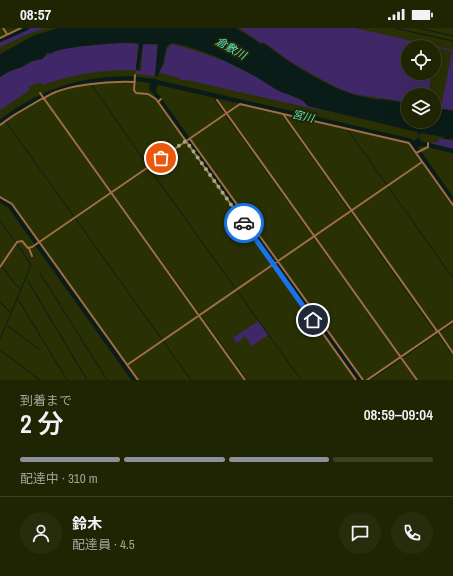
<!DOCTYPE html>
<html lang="ja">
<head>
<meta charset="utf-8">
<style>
	body { margin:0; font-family:"Archivo Narrow","Noto Sans JP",sans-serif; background:#272c0d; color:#f1f3f6; height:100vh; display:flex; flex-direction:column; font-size:15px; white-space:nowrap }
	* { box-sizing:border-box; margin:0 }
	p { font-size:13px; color:#a1a49a }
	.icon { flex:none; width:22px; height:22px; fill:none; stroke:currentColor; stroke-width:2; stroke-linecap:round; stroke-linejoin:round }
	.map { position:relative; height:352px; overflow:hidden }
	.drawer { display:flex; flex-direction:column; background:#1f2403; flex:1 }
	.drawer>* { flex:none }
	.buttons { position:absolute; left:401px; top:12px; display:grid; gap:8px }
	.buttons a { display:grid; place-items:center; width:40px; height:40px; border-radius:50%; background:#1f2403; box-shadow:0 4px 16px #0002,0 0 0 1px #3c4125; font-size:20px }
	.pin { position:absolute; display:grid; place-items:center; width:34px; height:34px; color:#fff; margin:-17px; border:2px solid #fff; border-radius:50%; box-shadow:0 1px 4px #0007 }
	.courier { position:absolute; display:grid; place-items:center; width:40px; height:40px; margin:-20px; border:3px solid #1a73e8; border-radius:50%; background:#fff; color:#222; box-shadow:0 1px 5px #0007 }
	.summary em { font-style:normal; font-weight:600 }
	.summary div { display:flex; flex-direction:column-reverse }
	.summary { display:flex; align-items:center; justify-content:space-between; height:68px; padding:0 20px }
	h1 { font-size:26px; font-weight:600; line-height:30px }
	.bar { display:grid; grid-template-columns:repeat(4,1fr); gap:6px 4px; align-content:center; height:48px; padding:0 20px }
	.bar i { height:5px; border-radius:3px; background:#3c4125 }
	.bar .on { background:#8c9099 }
	.bar p { grid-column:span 4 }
	.line { display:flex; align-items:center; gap:10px; padding:0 20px; border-top:1px solid #3c4125 }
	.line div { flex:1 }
	.round { display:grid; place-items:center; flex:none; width:42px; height:42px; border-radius:21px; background:#272c0d }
	.status { display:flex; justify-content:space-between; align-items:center; height:28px; padding:0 20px; background:#1f2403; direction:ltr }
	.status svg { height:11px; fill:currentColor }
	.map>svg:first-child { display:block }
	.green { fill:#402868 }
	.water { fill:#0a1c18 }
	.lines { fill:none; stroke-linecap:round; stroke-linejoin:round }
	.stream { stroke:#0a1c18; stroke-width:1 }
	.river { stroke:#0a1c18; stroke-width:4.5 }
	.minor { stroke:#a06d46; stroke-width:2 }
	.done { stroke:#a1aa81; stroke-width:4; stroke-dasharray:0 7.2 }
	.route { stroke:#1a73e8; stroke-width:5 }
	.labels { text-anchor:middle; stroke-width:4; stroke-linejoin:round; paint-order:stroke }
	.water-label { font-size:11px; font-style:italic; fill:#5be4c9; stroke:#202600 }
</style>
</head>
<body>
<div class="status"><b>08:57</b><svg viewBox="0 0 49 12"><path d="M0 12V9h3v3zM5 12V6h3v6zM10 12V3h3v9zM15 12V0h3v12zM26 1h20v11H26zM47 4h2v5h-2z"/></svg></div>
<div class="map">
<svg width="453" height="352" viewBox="0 0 453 352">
	<rect width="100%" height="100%" fill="#293004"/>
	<path class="green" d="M29,0H46L26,7L0,19V13Z
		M239,0H355L453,22V82L434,81H440L441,80L452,23L439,20L437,22L434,37V19H408V45H432L428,67H408V76L400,73L353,66L334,58L289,33L264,14L261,15Z
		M123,15L138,16L136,42C100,42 77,45 43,57L40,54L28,59L30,62L0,82V50L6,45L22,39L32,34L42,31L49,25L50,26C67,17 103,17 123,15Z
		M143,16L157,17L156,44L154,48L137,46L134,44L135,43H141Z
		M172,16L193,22L222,32L257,49L280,63L303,73L308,78L327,84L187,52H180V50L160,45L159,44L164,36L167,21Z
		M439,111H442L453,113V121L430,116L432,114L437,115Z
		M258,293L268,307L252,318L245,308L237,315L233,310Z"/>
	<path class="water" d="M58,0H236L261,16L263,15C288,33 317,53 346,64C357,68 369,70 379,72L381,71L400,74L408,77V93H434V81L440,82L443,81L453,83V111H444L443,109L422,105L419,107L417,104L308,78C302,69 288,67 279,63C271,59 265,54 258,50C234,36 200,20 173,15L168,17L166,20L163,35L158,48L156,49L155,47L158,16H143L139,42H137L136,39L139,16C131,12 67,19 56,23C54,23 52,25 50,26L48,24L42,31L31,33L22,39L10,43L0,49V26L33,8Z
		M136,49L156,51L160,53V56L158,57C154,62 157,65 160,70L158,72L149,61L150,55L136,53Z
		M418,109L423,115L428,116L425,118L418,119V122L416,123L410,115L405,113L406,110L414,113Z"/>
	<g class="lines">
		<path class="stream" d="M394,0L453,13
			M418,0L453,8
			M89,53L148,138
			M214,67L215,72L399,328
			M282,83L283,88L434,302
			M4,91L191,352
			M345,98L453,250
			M80,120L247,352
			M149,140L301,352
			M0,193L22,223L31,237L0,311
			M0,236L16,257L21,261
			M40,245L107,352
			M28,253L87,352
			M18,271L67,352
			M0,274L11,285
			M8,298L40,322
			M438,306L453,327
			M0,322L40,352
			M401,331L416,352
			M370,352L453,295"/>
		<path class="river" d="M0,12L27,0
			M156,54L411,113
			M157,68L360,352
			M0,94C42,62 86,48 138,51
			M424,116L453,123
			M416,120L453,173
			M0,172L9,177L134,352"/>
		<path class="minor" d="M3,0L7,6
			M0,10L21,0
			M135,47L134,62L136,65L148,66L156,71L356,352
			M40,65L245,352
			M43,71C62,56 111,53 135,54
			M217,72L417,352
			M158,74L161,71
			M283,86L437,303
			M0,97L14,87L43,70
			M190,111L363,352
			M428,115V119L416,125L453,177
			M0,169L12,176L138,352
			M29,220L32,228
			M0,239L17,214L22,213L28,220L32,219L240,76L409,115L416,125
			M438,303L453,325
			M127,337L422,134
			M367,352L453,293"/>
	</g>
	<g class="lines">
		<path class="done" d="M161,130L186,113L244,195"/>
		<path class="route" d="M244,195L313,292"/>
	</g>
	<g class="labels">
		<g class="water-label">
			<text transform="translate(231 20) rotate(29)" y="4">倉敷川</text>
			<text transform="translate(303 88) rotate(13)" y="4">宮川</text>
		</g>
	</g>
</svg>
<div class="buttons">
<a><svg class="icon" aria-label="locate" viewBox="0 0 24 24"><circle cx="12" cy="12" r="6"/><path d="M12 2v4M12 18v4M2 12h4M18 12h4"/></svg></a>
<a><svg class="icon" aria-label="layers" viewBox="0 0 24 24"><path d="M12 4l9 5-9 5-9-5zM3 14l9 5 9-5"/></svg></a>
</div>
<div class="pin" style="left:161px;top:130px;background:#ea580c"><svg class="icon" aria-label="bag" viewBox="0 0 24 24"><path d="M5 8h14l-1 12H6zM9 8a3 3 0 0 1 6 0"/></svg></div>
<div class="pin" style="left:313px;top:292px;background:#1f2937"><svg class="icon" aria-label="home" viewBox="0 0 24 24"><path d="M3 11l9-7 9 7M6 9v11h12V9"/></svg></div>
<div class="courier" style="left:244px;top:195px"><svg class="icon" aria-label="car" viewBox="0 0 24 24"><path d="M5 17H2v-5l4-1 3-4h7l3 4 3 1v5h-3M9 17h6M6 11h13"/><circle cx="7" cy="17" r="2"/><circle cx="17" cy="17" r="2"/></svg></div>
</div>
<section class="drawer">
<div class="summary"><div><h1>2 分</h1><p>到着まで</p></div><em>08:59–09:04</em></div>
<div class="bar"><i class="on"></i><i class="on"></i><i class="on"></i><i></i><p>配達中 · 310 m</p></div>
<div class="line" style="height:72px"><a class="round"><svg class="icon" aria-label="person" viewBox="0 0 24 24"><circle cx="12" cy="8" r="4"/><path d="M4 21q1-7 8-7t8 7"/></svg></a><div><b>鈴木</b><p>配達員 · 4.5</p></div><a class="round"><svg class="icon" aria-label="chat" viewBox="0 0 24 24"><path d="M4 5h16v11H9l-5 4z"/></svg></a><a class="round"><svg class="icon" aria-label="phone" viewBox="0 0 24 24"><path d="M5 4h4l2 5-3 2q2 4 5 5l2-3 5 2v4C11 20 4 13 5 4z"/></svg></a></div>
</section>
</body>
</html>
